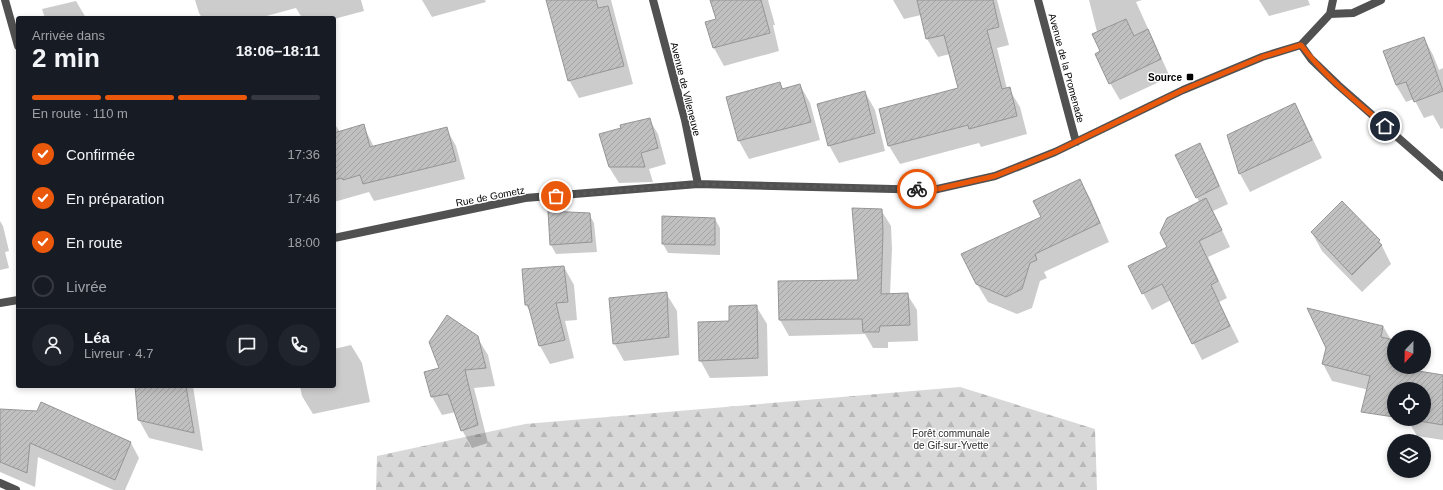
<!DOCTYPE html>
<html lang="fr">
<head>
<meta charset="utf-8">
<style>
	body { margin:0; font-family:Arial,sans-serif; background:#20242c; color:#f1f3f6; height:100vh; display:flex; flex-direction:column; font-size:15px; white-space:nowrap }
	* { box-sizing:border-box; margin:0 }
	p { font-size:13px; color:#9ea1a6 }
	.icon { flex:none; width:22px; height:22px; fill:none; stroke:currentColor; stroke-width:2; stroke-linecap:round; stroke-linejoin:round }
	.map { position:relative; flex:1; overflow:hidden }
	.side { position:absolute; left:16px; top:16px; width:320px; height:372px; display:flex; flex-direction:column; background:#171b24; border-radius:4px; box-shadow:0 2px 6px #0003 }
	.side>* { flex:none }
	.needle { width:26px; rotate:202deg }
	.controls { position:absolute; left:1387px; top:330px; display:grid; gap:8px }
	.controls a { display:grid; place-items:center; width:44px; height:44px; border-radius:50%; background:#171b24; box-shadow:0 2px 6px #0003; font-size:20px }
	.pin { position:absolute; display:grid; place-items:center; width:34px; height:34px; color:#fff; margin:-17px; border:2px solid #fff; border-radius:50%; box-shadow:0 1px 4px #0007 }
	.courier { position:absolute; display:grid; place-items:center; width:40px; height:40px; margin:-20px; border:3px solid #ea580c; border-radius:50%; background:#fff; color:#222; box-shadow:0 1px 5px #0007 }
	.overview em { font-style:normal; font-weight:700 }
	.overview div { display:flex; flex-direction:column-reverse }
	.overview { display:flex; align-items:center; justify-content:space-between; height:68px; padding:0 16px }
	h1 { font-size:26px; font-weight:700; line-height:30px }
	.bar { display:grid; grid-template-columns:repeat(4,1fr); gap:6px 4px; align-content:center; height:48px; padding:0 16px }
	.bar i { height:5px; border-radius:3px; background:#363941 }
	.bar .on { background:#ea580c }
	.bar p { grid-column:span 4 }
	.line { display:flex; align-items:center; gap:10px; padding:0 16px; border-top:1px solid #363941 }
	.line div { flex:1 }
	.round { display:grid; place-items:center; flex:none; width:42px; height:42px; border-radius:21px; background:#20242c }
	ol { padding:0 16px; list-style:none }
	li { display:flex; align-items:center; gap:12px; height:44px }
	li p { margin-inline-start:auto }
	li .icon { padding:4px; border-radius:50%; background:#ea580c; color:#fff; stroke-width:4 }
	li:last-child { color:#9ea1a6 }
	li i { width:22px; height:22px; border:2px solid #363941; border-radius:50% }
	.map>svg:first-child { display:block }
	.forest { fill:url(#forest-firs) }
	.shadow { fill:#0003 }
	.building { fill:url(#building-hatch); stroke:#959595 }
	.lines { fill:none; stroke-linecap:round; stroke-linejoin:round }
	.street { stroke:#515151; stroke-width:8 }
	.done { stroke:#595959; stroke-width:4; stroke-dasharray:0 7.2 }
	.route { stroke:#ea580c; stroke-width:5 }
	.poi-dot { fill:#000; stroke:#fff; stroke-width:1.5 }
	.labels { text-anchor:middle; stroke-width:3; stroke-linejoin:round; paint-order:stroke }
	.street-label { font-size:10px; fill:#000; stroke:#fff }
	.poi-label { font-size:10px; font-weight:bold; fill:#000; stroke:#fff; text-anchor:end }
	.park-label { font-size:10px; fill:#2f2f2f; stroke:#fff }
</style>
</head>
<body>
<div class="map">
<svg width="1443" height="490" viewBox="0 0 1443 490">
	<defs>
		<pattern id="forest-firs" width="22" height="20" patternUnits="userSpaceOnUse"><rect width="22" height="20" fill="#d8d8d8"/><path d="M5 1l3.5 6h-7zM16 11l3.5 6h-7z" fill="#b8b8b8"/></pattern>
		<pattern id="building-hatch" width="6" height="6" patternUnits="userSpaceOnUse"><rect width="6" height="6" fill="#c0c0c0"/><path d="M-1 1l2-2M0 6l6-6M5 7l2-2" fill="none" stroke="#a3a3a3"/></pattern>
	</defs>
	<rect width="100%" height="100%" fill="#fff"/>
	<path class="forest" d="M960,387L1095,429L1097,490H376L377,456L525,424Z"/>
	<path class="shadow" d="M195,0H361L364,11L334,19L302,18L296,8L259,18H202L199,13Z
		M422,0H485L486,2L432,17Z
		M547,0H611L633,84L579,98L569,80Z
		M711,0H768L775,25H773L779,51L724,66L714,48L717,20Z
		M893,0H997L1009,45L997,48L1007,89H1009L1020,107L1027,134L981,147L979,143L900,164L889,146L880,110L960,89L950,54L938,57L927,39L921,15L904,19Z
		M1089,0H1142L1136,2L1170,77L1120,100L1110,83Z
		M1259,0H1308L1310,5L1269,16Z
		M76,1L86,18H45L42,9Z
		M1424,38L1433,55L1439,70L1443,68V128L1441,129L1433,115L1424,118L1414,99L1406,102L1396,85L1385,52Z
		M780,83L784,90L800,85L810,103L820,140L749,159L739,141L727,97Z
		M865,92L875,110L885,151L839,163L829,145Z
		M1295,105L1305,123L1322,158L1250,192L1240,174L1228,136Z
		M649,119L658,134L666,164L649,169L653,182L619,183L609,167Z
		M363,125L374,147L446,128L456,146L465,179L374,201L369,192L334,202V127L336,126L340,132Z
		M1199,144L1209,161L1228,204L1213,211L1230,247L1208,257L1227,298L1219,302L1239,342L1202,360L1171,300L1152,310L1129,266L1168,247L1199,202L1197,197Z
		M1080,180L1090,198L1109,242L1044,272L1047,278L1040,281L1032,308L1017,314L988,302L977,284Z
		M881,210L891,226L892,249L890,295L907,294L917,310L918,341L888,342V348H873L865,334L789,336L780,320L859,281Z
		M589,214L594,223L597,252L556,254L551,245Z
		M715,219L720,228V255L668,253L663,244Z
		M0,221L3,226L9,251L5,252L9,268L0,270Z
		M1312,233L1379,240L1391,264L1362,292L1322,251Z
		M564,267L574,285L577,320L565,321L574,358L550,364L540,346L531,313L526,305Z
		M666,293L677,311L679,355L624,361L614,343Z
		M756,306L767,324L768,376L710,378L700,360L730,322Z
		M1383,326L1391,340L1394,341V367H1402L1397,389H1394V396L1332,381L1323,364L1327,347Z
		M477,337L488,355L495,386L474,388L488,443L472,448L462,430L456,412L442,415L432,397L426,372L440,369Z
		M351,345L362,363L370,402L313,414L302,396L300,386H334V349Z
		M1443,376V440L1417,436L1407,419H1424V389H1412Z
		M136,386H193L203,451L149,438L139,420Z
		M42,403L131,443L139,458L125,490H114L38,457L35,487L0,472V411L38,412Z"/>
	<path class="building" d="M546,0H596L598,8L608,6L624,66L568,81Z
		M710,0H761L770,33L713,48L705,22L716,19Z
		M917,0H993L999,27L987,30L1002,89L1010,87L1017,116L969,129L968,125L888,146L879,109L958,88L944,35L926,39Z
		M1126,19L1134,36L1148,29L1161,59L1109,84L1095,54L1100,51L1092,34Z
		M1424,37L1443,91L1414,102L1406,82L1396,85L1383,51Z
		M780,82L782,89L800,84L811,122L738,141L726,97Z
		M865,91L875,133L828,146L817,104Z
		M1295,103L1312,140L1239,174L1227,135Z
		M650,118L658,148L641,153L645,167H609L599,134L621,128L620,125Z
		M364,124L370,147L447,127L456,161L363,184L360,175L343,180L342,178L334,180V133Z
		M1200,143L1219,186L1196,198L1175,155Z
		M1080,179L1100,223L1035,254L1037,260L1030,263L1022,289L1006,297L976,284L961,254L1041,217L1033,201Z
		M1206,198L1222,230L1199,241L1218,281L1211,285L1230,326L1192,344L1162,284L1142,294L1128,266L1167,247L1160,233L1167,218Z
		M1342,201L1380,240L1378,242L1382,245L1352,275L1311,232Z
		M852,208L882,209L883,232L881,294L908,293L910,325L880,326L879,332H863L862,319L779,320L778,281L858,280Z
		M548,211L590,213L592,242L550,245Z
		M662,216L715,218V245L662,244Z
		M564,266L568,302L556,303L565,340L539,346L528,305H525L522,269Z
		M667,292L669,337L613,344L609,298Z
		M757,305L758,358L699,361L698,322L729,321V306Z
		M1307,308L1383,326L1381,337L1394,340V367L1443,375V425L1407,419H1424V389H1394V417L1361,412L1370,376L1322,364L1326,348Z
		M447,315L478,336L486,368L465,370L478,425L461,431L448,394L431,397L424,372L439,368L429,342Z
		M135,386H186L194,433L138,420Z
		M41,402L131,442L115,480L30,443L27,473L0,462V409L37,411Z"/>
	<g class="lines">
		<path class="street" d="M5,0L18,46
			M653,0L685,120L698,184
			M1038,0L1076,142
			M1330,14L1353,13L1381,0
			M1330,14L1333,0
			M1301,45L1311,59L1338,85L1443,177
			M334,238L525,198L698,184L933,190L995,176L1055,152L1183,90L1262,57L1301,45L1330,14
			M0,303L18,300
			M0,483L16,490"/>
	</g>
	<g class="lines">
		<path class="done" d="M556,196L698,184L917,189"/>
		<path class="route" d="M917,189L933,190L995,176L1055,152L1183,90L1262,57L1301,45C1324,76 1356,101 1385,126"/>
	</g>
	<rect class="poi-dot" x="1186" y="73" width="8" height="8" rx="2"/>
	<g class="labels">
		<g class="street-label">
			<text transform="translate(1067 68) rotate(75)" y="4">Avenue de la Promenade</text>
			<text transform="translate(686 89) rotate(76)" y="4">Avenue de Villeneuve</text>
			<text transform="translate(490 196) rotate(-11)" y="4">Rue de Gometz</text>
		</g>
		<g class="poi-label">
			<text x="1182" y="81">Source</text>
		</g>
		<g class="park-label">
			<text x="951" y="437">Forêt communale<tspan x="951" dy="12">de Gif-sur-Yvette</tspan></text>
		</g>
	</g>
</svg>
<div class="controls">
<a><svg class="needle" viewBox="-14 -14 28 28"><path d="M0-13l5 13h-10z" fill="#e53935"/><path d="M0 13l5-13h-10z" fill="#9ea1a6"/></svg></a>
<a><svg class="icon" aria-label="locate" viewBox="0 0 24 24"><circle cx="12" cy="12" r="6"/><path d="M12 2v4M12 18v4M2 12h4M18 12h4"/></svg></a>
<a><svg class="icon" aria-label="layers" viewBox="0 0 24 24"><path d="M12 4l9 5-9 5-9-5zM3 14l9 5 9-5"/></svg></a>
</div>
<div class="pin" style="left:556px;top:196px;background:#ea580c"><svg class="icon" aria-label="bag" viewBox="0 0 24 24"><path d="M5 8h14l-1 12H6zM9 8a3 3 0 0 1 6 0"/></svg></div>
<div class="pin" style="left:1385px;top:126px;background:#1f2937"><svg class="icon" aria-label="home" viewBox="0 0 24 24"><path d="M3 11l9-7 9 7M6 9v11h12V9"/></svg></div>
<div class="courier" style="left:917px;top:189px"><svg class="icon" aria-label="bike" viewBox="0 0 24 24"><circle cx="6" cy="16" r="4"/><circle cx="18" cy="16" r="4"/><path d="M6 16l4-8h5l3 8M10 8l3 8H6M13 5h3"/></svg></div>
<section class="side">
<div class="overview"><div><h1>2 min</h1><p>Arrivée dans</p></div><em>18:06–18:11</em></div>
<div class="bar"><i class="on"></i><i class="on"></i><i class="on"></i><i></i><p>En route · 110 m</p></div>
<ol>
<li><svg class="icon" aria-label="check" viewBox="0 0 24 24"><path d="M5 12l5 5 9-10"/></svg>Confirmée<p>17:36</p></li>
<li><svg class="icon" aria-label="check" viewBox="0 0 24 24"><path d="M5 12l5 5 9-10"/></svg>En préparation<p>17:46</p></li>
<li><svg class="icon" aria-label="check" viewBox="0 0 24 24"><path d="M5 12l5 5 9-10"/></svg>En route<p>18:00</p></li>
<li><i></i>Livrée</li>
</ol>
<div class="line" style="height:72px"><a class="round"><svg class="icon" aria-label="person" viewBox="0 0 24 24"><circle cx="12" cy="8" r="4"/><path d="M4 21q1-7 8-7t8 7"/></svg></a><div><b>Léa</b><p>Livreur · 4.7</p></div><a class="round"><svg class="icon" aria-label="chat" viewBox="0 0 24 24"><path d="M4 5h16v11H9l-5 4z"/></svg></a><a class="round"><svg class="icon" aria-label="phone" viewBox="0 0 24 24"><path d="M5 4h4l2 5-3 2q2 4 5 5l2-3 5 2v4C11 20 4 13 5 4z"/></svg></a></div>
</section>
</div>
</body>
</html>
